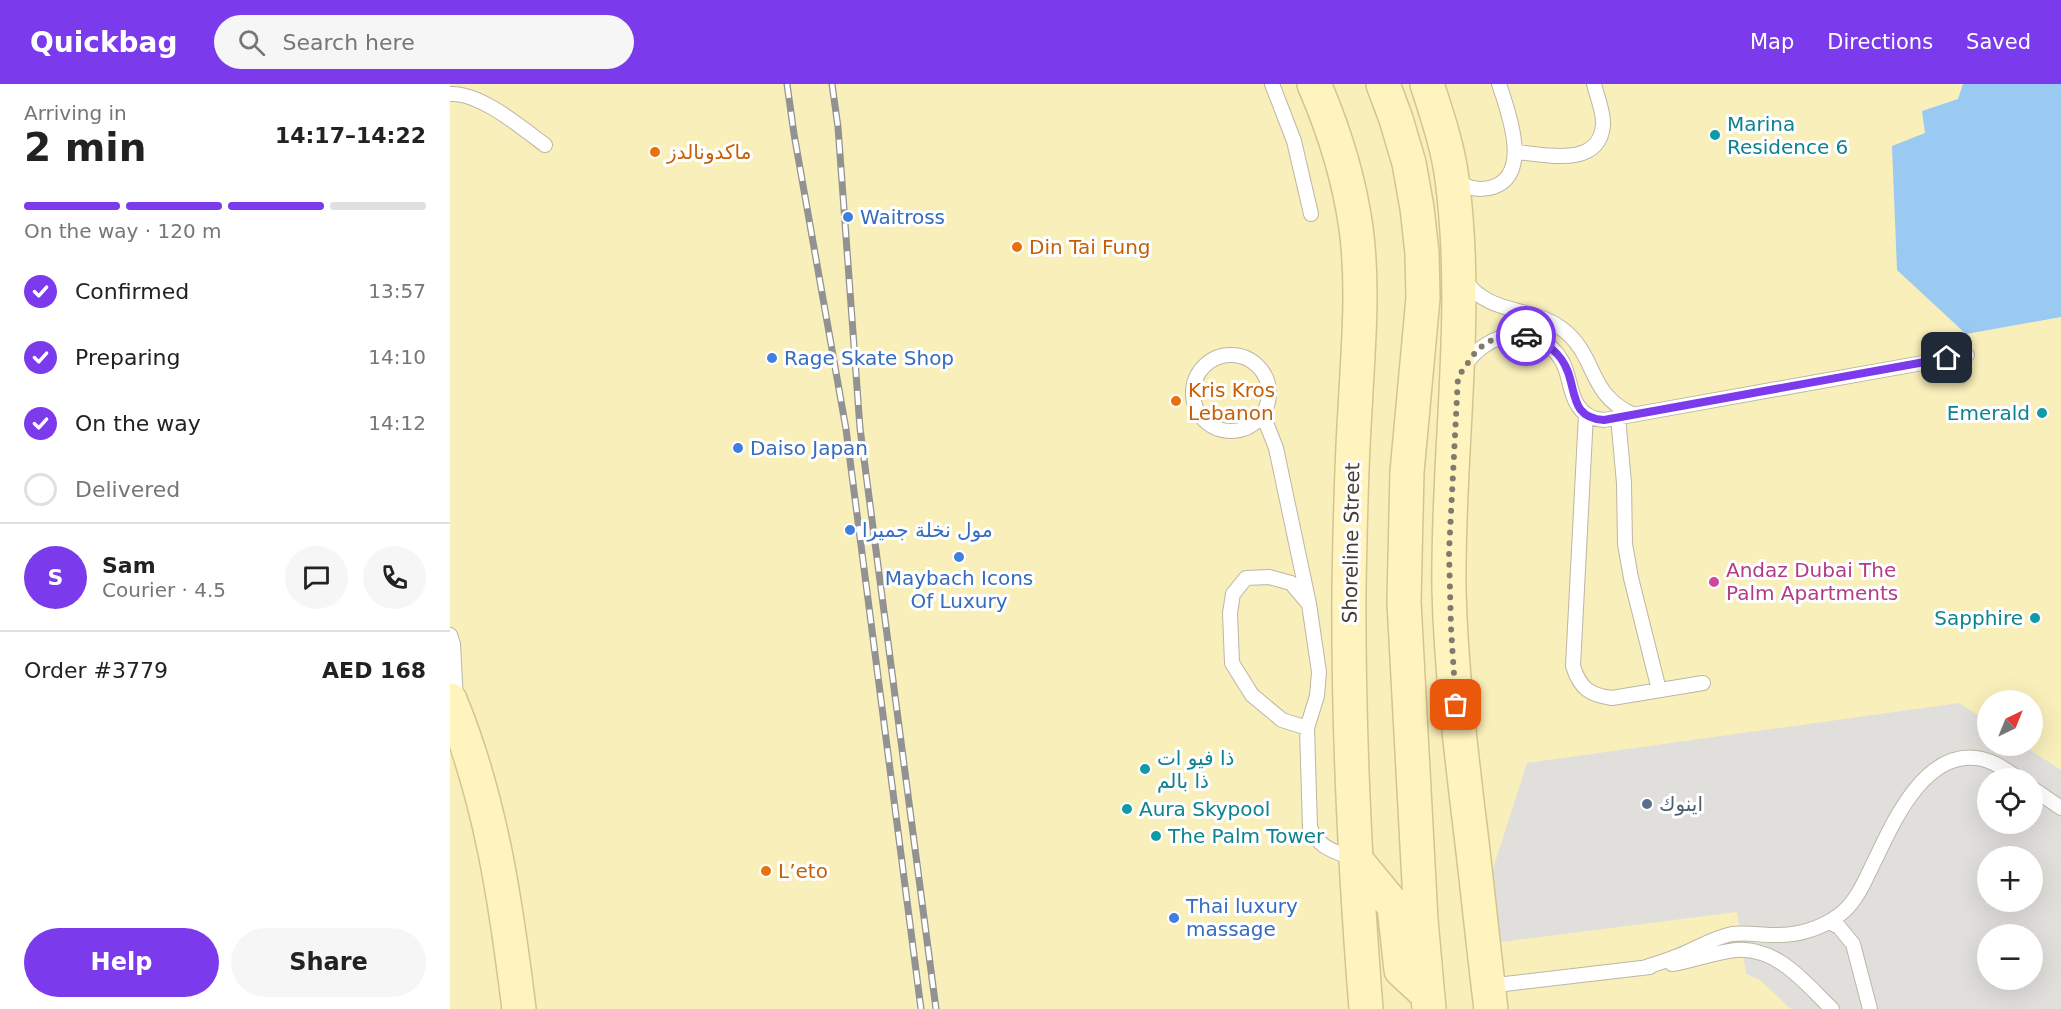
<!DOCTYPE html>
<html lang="en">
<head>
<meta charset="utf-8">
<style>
	body { margin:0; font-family:"DejaVu Sans","Noto Sans Arabic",sans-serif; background:#f6f6f6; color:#222; height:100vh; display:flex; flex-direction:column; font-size:22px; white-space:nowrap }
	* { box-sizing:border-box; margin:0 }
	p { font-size:20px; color:#767676 }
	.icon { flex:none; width:33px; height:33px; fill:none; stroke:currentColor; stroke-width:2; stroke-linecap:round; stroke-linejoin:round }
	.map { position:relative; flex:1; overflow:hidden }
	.side { display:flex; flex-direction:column; background:#fff; width:450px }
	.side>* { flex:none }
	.needle { width:39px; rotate:43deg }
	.fabs { position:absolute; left:1527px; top:606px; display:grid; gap:12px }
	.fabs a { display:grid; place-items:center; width:66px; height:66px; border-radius:50%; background:#fff; box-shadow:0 6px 24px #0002; font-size:30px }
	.pin { position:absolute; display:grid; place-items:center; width:51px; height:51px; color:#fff; margin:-26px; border-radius:12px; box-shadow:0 3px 9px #0006 }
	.courier { position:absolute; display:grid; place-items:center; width:60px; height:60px; margin:-30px; border:4px solid #7c3aed; border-radius:50%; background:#fff; color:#222; box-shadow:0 2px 8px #0007 }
	.headline em { font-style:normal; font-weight:700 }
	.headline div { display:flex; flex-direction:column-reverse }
	.headline { display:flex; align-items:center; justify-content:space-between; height:102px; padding:0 24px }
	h1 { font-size:39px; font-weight:700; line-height:45px }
	.bar { display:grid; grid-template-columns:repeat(4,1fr); gap:9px 6px; align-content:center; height:72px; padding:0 24px }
	.bar i { height:8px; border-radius:4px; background:#e0e0e0 }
	.bar .active { background:#7c3aed }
	.bar p { grid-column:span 4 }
	.line { display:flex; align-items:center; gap:15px; padding:0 24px; border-top:2px solid #e0e0e0 }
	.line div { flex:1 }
	.round { display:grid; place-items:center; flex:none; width:63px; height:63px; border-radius:32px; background:#f6f6f6 }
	ol { padding:0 24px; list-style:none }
	li { display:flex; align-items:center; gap:18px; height:66px }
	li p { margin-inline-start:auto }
	li .icon { padding:6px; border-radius:50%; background:#7c3aed; color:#fff; stroke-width:4 }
	li:last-child { color:#767676 }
	li i { width:33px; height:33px; border:3px solid #e0e0e0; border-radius:50% }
	.action { display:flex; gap:12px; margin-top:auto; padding:12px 24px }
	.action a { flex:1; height:69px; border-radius:36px; background:#7c3aed; color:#fff; font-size:24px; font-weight:700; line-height:69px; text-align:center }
	.action a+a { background:#f6f6f6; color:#222 }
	header { display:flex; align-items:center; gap:36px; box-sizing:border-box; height:84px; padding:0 30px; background:#7c3aed; color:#fff }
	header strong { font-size:28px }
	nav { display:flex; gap:33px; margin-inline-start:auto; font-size:21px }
	.search { width:420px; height:54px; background:#f6f6f6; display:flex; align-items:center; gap:15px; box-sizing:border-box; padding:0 21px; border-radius:33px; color:#767676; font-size:22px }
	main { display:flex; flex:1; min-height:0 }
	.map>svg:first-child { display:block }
	.sand { fill:#f9efba; fill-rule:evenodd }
	.parking { fill:#e1dfdb; fill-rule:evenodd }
	.water { fill:#9ac9f2 }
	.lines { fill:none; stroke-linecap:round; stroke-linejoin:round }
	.lane-casing { stroke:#bdb6a4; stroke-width:16 }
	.secondary-casing { stroke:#d3c58f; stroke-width:36 }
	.lane { stroke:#fff; stroke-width:14 }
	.secondary { stroke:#fff3be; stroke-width:33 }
	.rail-casing { stroke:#929292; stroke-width:7 }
	.rail { stroke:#fff; stroke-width:4.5; stroke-dasharray:14; stroke-linecap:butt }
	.done { stroke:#807b6f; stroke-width:6; stroke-dasharray:0 10.8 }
	.route { stroke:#7c3aed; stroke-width:8 }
	.culture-dot { fill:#0f9aa8; stroke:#fff; stroke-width:2 }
	.food-dot { fill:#e8710a; stroke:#fff; stroke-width:2 }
	.shop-dot { fill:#3f7fe0; stroke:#fff; stroke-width:2 }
	.hotel-dot { fill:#d1479c; stroke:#fff; stroke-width:2 }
	.service-dot { fill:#5c6f8a; stroke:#fff; stroke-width:2 }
	.labels { text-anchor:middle; stroke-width:6; stroke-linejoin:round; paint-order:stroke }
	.culture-label { font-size:20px; fill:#0d838f; stroke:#fff; text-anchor:start }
	.food-label { font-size:20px; fill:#c56008; stroke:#fff; text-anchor:start }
	.shop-label { font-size:20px; fill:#366cbe; stroke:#fff; text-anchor:start }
	.street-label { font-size:20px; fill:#433d32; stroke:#fff }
	.hotel-label { font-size:20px; fill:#b23c85; stroke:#fff; text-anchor:start }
	.service-label { font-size:20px; fill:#4e5e75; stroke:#fff; text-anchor:start }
</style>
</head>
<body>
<header>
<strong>Quickbag</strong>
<div class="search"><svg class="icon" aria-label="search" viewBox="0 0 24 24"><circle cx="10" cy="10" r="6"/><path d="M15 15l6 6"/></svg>Search here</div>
<nav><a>Map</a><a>Directions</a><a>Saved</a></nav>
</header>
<main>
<section class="side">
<div class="headline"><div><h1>2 min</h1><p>Arriving in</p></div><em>14:17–14:22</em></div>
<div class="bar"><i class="active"></i><i class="active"></i><i class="active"></i><i></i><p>On the way · 120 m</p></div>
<ol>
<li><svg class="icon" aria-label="check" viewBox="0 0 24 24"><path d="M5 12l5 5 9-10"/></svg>Confirmed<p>13:57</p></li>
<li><svg class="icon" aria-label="check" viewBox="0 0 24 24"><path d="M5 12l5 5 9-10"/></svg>Preparing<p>14:10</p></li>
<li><svg class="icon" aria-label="check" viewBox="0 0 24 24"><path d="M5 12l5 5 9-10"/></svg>On the way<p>14:12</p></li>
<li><i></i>Delivered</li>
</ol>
<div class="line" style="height:108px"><b class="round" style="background:#7c3aed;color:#fff">S</b><div><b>Sam</b><p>Courier · 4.5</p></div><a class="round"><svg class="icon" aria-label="chat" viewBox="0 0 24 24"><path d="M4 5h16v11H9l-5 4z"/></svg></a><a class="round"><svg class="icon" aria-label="phone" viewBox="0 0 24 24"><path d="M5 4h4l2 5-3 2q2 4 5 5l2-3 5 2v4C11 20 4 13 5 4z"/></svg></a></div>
<div class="line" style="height:78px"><div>Order #3779</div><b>AED 168</b></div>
<div class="action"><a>Help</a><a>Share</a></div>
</section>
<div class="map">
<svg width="1611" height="925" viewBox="0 0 1611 925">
	<rect width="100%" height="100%" fill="#f1eee1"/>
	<path class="sand" d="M0,0H1513L1508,15L1472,27L1516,250L1611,233V925H0ZM1538,616H1582V662H1538ZM1538,694H1582V740H1538ZM1538,772H1582V818H1538ZM1538,850H1582V896H1538Z"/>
	<path class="parking" d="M1509,619L1537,637L1538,662H1574L1611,686V925H1341L1310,896L1296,890L1287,828L1051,858L1041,791L1077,679ZM1538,694H1582V740H1538ZM1538,772H1582V818H1538ZM1538,850H1582V896H1538Z"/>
	<path class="water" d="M1513,0H1611V233L1516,250L1447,186L1442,62L1475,49L1472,27L1508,15Z"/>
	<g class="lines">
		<defs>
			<path id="lane" d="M822,0L844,57L861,130
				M0,10C30,8 72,44 95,61
				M1066,68C1094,70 1149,85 1153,41C1154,28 1147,13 1144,0
				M1004,94C1015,103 1025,107 1039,104C1084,95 1058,27 1049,0
				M1014,195C1039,232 1079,221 1111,244C1148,271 1136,309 1182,330
				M743 309a38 38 0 1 1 76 0a38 38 0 1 1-76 0Z
				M1014,283C1036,247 1088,236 1112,277C1120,291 1119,307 1127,320C1133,331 1142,335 1154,336L1517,271
				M1136,330L1123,582C1130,604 1139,611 1162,614L1253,599
				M813,331L826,364L859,520L869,588L867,612L857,644L860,743C868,764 884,767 904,775
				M1168,333L1174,399L1175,460L1181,494L1209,606
				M0,551L3,560L6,617
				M857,644L832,636L802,611L782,579L780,529L783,510L796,494L819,493L841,499L857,518
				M1582,704L1611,724
				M1379,838L1389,843L1403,860L1420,925
				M1222,880C1243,877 1265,868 1286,866C1328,863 1355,899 1382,925
				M1193,884C1205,880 1216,877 1228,872C1246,865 1262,854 1282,850C1297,848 1309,851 1323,851C1346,852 1370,845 1388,832C1408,818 1416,793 1427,772C1446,732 1478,663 1532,675C1546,678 1557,687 1568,694
				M1038,902L1200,883"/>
			<path id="secondary" d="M864,0C884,46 899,94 906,144C914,204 908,265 905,326C901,385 900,445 899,504C898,645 905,785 916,925
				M933,0L946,35L959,79L967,124L972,169L973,214L957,388L954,518L971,836L979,925
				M977,0C987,31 998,63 1002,95C1020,232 997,369 999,506C1001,583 1010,659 1019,734C1027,798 1033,862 1041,925
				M0,616C41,715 56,819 69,925
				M906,776L944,822L951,886L978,911"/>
		</defs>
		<use href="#lane" class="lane-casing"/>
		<use href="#secondary" class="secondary-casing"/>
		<use href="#lane" class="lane"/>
		<use href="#secondary" class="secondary"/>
		<defs>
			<path id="rail" d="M337,0L344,50L396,345L471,925
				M382,0L388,43L410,344L486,925"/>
		</defs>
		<use href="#rail" class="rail-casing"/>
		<use href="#rail" class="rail"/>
	</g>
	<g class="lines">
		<path class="done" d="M1006,621L1001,544L999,468L1008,293L1027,266L1038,258L1050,253L1064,250L1076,252"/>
		<path class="route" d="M1076,252C1095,257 1111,269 1118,288C1126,310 1122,334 1154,336L1497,274"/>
	</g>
	<g class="culture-dot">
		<circle cx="1265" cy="51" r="6"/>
		<circle cx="1592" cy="329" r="6"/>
		<circle cx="1585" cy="534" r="6"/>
		<circle cx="695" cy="685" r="6"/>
		<circle cx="677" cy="725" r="6"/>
		<circle cx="706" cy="752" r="6"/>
	</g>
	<g class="food-dot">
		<circle cx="205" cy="68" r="6"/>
		<circle cx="567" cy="163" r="6"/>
		<circle cx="726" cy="317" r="6"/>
		<circle cx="316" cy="787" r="6"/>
	</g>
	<g class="shop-dot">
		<circle cx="398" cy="133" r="6"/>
		<circle cx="322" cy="274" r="6"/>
		<circle cx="288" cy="364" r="6"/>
		<circle cx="400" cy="446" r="6"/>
		<circle cx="509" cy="473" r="6"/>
		<circle cx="724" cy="834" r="6"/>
	</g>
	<circle class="hotel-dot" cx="1264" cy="498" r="6"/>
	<circle class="service-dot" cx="1197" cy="720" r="6"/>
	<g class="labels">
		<g class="culture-label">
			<text x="1277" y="47">Marina<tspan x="1277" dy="23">Residence 6</tspan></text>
			<text x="1580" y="336" text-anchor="end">Emerald</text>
			<text x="1573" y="541" text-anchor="end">Sapphire</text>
			<text x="707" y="681">ذا فيو ات<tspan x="707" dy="23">ذا بالم</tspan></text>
			<text x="689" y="732">Aura Skypool</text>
			<text x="718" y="759">The Palm Tower</text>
		</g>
		<g class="food-label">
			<text x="217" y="75">ماكدونالدز</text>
			<text x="579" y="170">Din Tai Fung</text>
			<text x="738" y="313">Kris Kros<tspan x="738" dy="23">Lebanon</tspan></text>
			<text x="328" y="794">L’eto</text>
		</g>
		<g class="shop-label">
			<text x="410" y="140">Waitross</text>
			<text x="334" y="281">Rage Skate Shop</text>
			<text x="300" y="371">Daiso Japan</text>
			<text x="412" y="453">مول نخلة جميرا</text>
			<text x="509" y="501" text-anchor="middle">Maybach Icons<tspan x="509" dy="23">Of Luxury</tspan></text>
			<text x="736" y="829">Thai luxury<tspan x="736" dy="23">massage</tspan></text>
		</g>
		<g class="street-label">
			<text transform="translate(901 459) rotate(-89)" y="7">Shoreline Street</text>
		</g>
		<g class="hotel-label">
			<text x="1276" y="493">Andaz Dubai The<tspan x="1276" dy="23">Palm Apartments</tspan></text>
		</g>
		<g class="service-label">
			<text x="1209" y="727">اينوك</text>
		</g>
	</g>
</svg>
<div class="fabs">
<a><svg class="needle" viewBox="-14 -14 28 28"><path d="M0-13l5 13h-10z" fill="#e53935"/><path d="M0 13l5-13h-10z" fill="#767676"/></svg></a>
<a><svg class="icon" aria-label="locate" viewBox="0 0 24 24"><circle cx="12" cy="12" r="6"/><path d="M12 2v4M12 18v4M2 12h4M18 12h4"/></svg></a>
<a>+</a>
<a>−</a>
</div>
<div class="pin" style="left:1006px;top:621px;background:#ea580c"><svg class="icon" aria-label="bag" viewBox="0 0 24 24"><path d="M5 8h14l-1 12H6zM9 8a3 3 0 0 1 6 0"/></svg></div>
<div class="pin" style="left:1497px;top:274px;background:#1f2937"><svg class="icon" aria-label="home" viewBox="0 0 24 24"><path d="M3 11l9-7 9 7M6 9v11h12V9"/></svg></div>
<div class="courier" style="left:1076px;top:252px"><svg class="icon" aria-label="car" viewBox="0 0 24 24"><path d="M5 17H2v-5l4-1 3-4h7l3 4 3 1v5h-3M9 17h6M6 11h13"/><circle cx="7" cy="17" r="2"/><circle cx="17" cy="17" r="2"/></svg></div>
</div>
</main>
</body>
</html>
